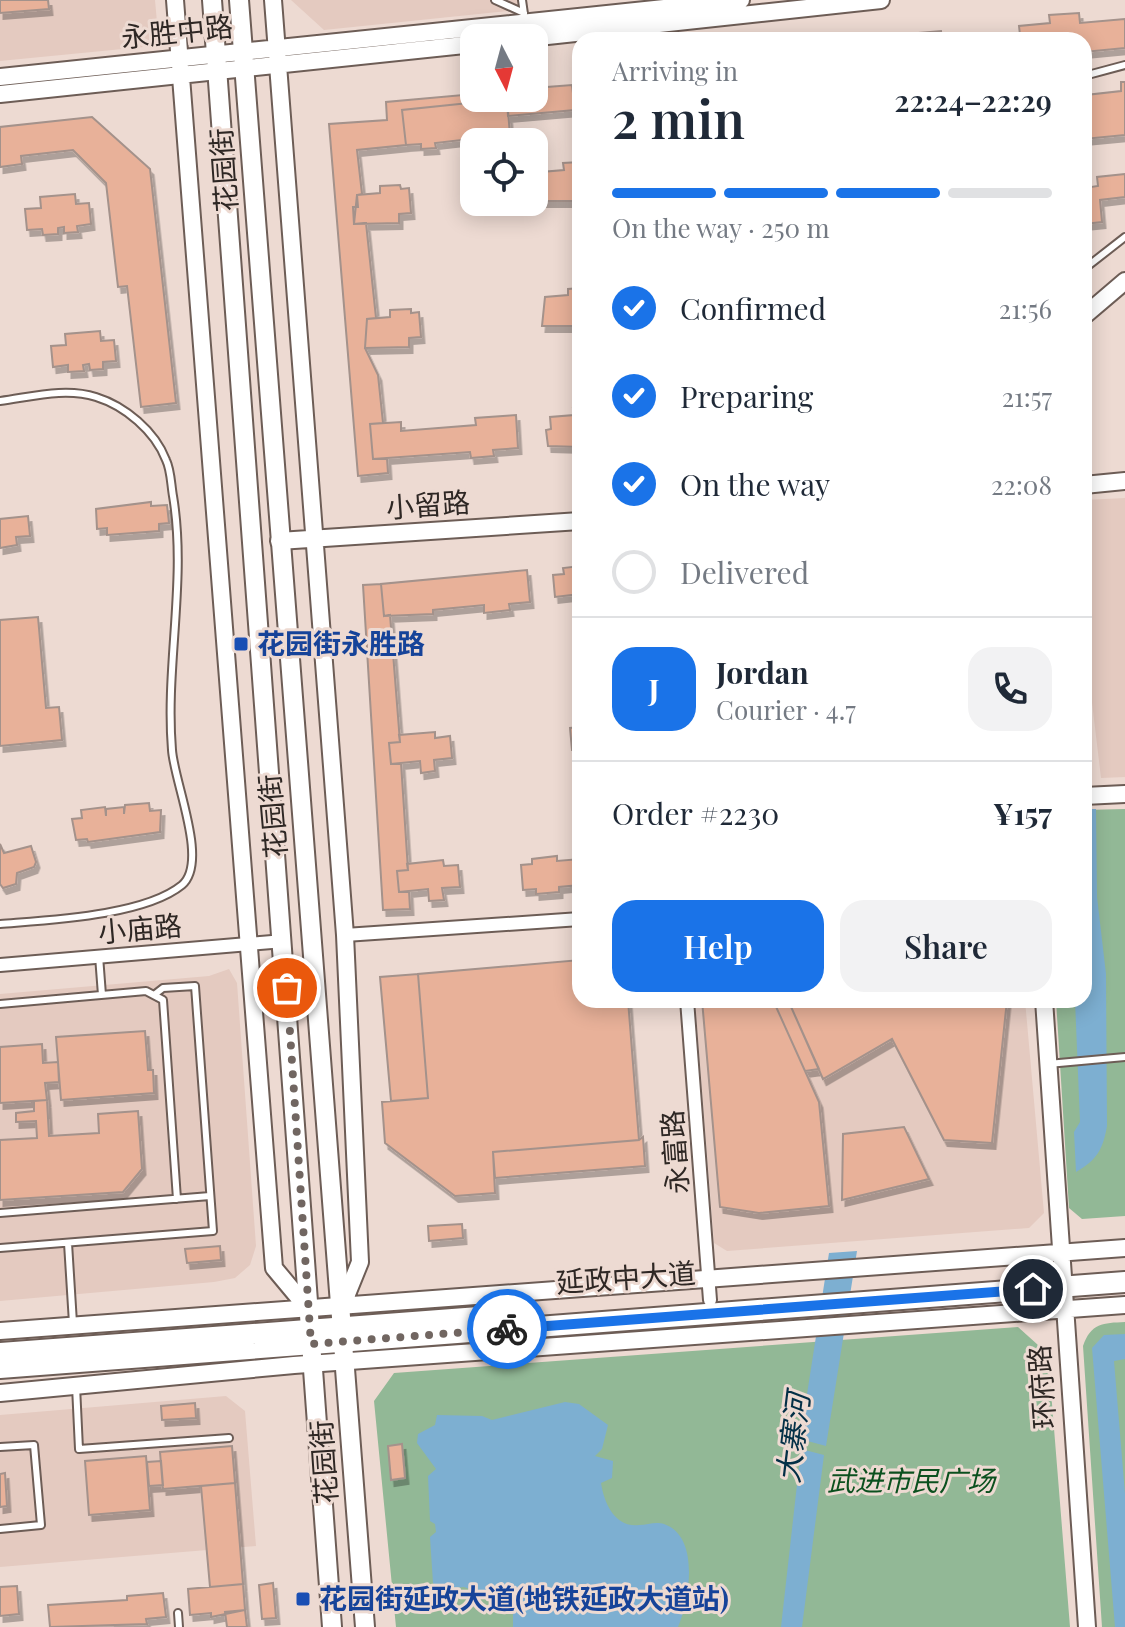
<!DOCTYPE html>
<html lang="en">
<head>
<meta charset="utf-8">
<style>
	body { margin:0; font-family:"Playfair Display","Noto Sans SC",serif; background:#f2f2f3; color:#1f2937; height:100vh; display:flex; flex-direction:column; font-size:30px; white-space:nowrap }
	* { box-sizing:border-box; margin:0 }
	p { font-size:26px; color:#747a83 }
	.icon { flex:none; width:44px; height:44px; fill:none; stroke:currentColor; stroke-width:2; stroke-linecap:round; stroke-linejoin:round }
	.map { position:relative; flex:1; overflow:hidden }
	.details { position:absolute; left:572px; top:32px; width:520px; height:976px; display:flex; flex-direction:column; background:#fff; border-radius:24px; box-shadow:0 4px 20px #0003 }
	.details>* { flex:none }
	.needle { width:52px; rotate:174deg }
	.fabs { position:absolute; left:460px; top:24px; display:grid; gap:16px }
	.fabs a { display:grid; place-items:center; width:88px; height:88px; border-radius:16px; background:#fff; box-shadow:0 4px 20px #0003; font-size:40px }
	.pin { position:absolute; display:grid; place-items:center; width:68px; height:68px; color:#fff; margin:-34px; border:4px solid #fff; border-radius:50%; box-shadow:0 2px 8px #0007 }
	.courier { position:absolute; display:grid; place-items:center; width:80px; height:80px; margin:-40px; border:6px solid #1a73e8; border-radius:50%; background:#fff; color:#222; box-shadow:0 2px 10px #0007 }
	.head em { font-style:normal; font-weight:600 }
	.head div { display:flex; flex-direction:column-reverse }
	.head { display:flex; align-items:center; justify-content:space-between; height:136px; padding:0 40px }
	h1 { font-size:52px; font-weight:600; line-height:60px }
	.bar { display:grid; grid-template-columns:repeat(4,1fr); gap:12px 8px; align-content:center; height:96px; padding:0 40px }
	.bar i { height:10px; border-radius:6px; background:#e0e1e3 }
	.bar .selected { background:#1a73e8 }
	.bar p { grid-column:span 4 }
	.line { display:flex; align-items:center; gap:20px; padding:0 40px; border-top:2px solid #e0e1e3 }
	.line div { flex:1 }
	.round { display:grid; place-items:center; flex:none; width:84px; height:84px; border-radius:24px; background:#f2f2f3 }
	ol { padding:0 40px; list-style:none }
	li { display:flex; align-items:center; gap:24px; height:88px }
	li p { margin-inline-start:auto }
	li .icon { padding:8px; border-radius:50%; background:#1a73e8; color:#fff; stroke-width:4 }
	li:last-child { color:#747a83 }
	li i { width:44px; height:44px; border:4px solid #e0e1e3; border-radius:50% }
	.primary-button { display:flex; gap:16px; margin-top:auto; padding:16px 40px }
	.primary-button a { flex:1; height:92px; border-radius:24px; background:#1a73e8; color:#fff; font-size:32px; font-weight:600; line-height:92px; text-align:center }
	.primary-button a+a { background:#f2f2f3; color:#1f2937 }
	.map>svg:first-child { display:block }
	.built { fill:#e4cac0 }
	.green { fill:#92b896 }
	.water { fill:#7dafd1 }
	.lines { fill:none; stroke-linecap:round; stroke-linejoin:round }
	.stream { stroke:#7dafd1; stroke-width:4 }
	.building { fill:#e8b199; stroke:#a4928b; stroke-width:2; filter:url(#shadow) }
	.service-casing { stroke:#6d5d56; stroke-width:10 }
	.minor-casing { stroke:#6d5d56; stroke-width:16 }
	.tertiary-casing { stroke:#6d5d56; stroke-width:20 }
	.secondary-casing { stroke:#6d5d56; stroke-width:22 }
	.primary-casing { stroke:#6d5d56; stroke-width:24 }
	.service { stroke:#fff; stroke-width:6 }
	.minor { stroke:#fff; stroke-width:12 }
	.tertiary { stroke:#fff; stroke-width:16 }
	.secondary { stroke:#fff; stroke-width:18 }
	.primary { stroke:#fff; stroke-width:20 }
	.done { stroke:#716661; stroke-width:8; stroke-dasharray:0 14.4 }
	.route { stroke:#1a73e8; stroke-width:10 }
	.transit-dot { fill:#1a4fb4; stroke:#eddad2; stroke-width:3 }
	.labels { text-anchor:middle; stroke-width:6; stroke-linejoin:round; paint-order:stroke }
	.street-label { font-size:28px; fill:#2e2724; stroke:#eddad2 }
	.transit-label { font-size:28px; font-weight:bold; fill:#164399; stroke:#eddad2; text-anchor:start }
	.park-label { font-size:28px; font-style:italic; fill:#0b501e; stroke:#eddad2 }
	.water-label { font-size:30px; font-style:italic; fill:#032f46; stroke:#eddad2 }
</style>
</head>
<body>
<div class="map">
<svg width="1125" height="1627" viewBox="0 0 1125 1627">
	<defs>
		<filter id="shadow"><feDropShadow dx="3.5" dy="6" stdDeviation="0" flood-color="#0004"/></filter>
	</defs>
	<rect width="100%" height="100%" fill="#eddad2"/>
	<path class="built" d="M0,0H155L158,33L143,47L0,61Z
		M291,0H527L528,9L324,30Z
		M1125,498V777L1101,778L1088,669L1084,665V500Z
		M229,969L237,983L256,1246L250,1265L235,1278L214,1282L0,1301V994L209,976Z
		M695,1000H1025L1044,1213L1029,1228L727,1251L714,1243Z
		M226,1396L245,1411L256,1546L0,1567V1415Z"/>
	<path class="green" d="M1125,809V1216L1082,1219L1069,1208L1056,1000H1084V810Z
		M1125,1322V1627H1102L1083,1346C1091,1323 1103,1323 1125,1322Z
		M1018,1327L1048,1354L1070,1627H396L374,1401L394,1373Z"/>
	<path class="water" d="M1084,809H1096L1097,897L1106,974L1107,1126C1103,1149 1097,1160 1076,1172L1074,1132L1080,1122L1075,1000H1084Z
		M857,1251L826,1446L800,1439L829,1253Z
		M1125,1334V1359L1114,1361L1125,1494V1627H1115L1092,1348L1104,1335Z
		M565,1402L579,1404L608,1425L602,1449L595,1456L613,1461L612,1478L601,1483C604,1503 615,1528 639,1525C648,1525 655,1521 664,1524C701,1537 689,1601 678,1627H513V1603H506L504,1592L482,1594L464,1587L454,1588L449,1599H442V1593L433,1583L430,1537L436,1532L435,1524L430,1521L428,1476L436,1469L417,1443L418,1434L435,1425L437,1415L482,1416L492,1420Z
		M801,1449L824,1455L802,1627H781Z"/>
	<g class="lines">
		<path class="stream" d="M665,40L671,27"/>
	</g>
	<path class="building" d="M0,0H48L49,9L0,13Z
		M1079,13L1080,23L1125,19V48L1084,52V40H971L1020,35L1019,26L1050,23L1049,15Z
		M941,31L942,40H860V38Z
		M1121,82H1125V135L1084,139L1086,95L1121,91Z
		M572,85L575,110L508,116L507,99L402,110L406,145L357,150L362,194L357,195L358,207H353L354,224L366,223L376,318L367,319L365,348L378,375L383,423L370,424L373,459L387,458L388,473L358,476L329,124L387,120L386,102L474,94V98H534V88Z
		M507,99L510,135L493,136L494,141L479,142L478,138L435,143L436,148L421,149V144L406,145L402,110Z
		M92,117L150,169L176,403L141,407L127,286L118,287L106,183L73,150L21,156L22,164L0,167V127Z
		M580,162V201H538L541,172L564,170L563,163Z
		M1125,174V197L1100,200L1102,222L1084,224V188L1098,186L1097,177Z
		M400,185L401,189L409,188L411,213L399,214V223L354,224L357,195L380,193V186Z
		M75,194L76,204L89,203L91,224L77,226L78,232L64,233V227L58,228V234L43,235L42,229L27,230L25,209L41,208L40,197Z
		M580,288V326H542L545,297L568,295V289Z
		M411,309V313L419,312L421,337L409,338V347L365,348L367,319L390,317V310Z
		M100,331L101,341L114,340L116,361L103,362V369L90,370L89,364L83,365L84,371L68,372V365L53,367L51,346L66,345L65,334Z
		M573,408H580V447L548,446L546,430L551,429L550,417L574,415Z
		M516,415L518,448L493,450L494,456L471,458L470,452L373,459L370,424L401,422V431L476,425L475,418Z
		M151,502V506L167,505L169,523L159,524V531L107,535V528L97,529L96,509Z
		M28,516L30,536L16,537L17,545L0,548V519Z
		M580,566V594L555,597L553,575L564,574L563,568Z
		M527,570L530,602L509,604L510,610L484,613V605L433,610V614L384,616L381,584Z
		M381,584L384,616L390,615L400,742L389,743L391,764L401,763L408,870L397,871L399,892L409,891L410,909L383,910L363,585Z
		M38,617L46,708L59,707L62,740L0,746V620Z
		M580,727V749L572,750L570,728Z
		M435,732V738L450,736L452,758L434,760L435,771L421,773L420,761L391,764L389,743L400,742L399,735Z
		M149,803L150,811L161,810L160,832L88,842L87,839L76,840L72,819L82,818L81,810L105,807L106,816V809L124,807V814L125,805Z
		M0,844L4,853L31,846L36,862L34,867L17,873L16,884L3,888L0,884Z
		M557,856V861L580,859V885L559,887V892L536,894V889L523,890L521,865L532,864V859Z
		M443,860L444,866L458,865L460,887L442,888L444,900L429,901L428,889L399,892L397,871L408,870L407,864Z
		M580,960V1000H628L639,1140L493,1152L495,1193L455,1196L385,1143L382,1102L428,1098L418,974Z
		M418,974L428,1098L391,1101L380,977Z
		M702,1000H773L819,1102L829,1206L759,1213L720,1207Z
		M773,1000H788L819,1069L805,1071Z
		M788,1000H1007L992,1143L944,1140L892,1039L823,1079Z
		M145,1031L148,1070H153L154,1093L61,1100L56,1037Z
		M42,1044L43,1063L58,1062L59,1082L45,1083L47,1100L0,1103V1047Z
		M47,1100L49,1136L99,1133L98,1114L138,1111L142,1169L123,1192L0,1200V1140L37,1138L36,1121L16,1122V1113L34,1111V1101Z
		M904,1127L929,1179L842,1200L843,1134Z
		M643,1137L645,1166L495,1178L493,1152L639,1140Z
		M462,1224L463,1238L429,1241L428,1226Z
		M220,1246L221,1260L187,1263L185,1249Z
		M195,1403L196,1418L162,1420L161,1406Z
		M402,1444L405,1478L391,1480L388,1446Z
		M232,1446L235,1483L163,1489L160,1452Z
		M146,1456L150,1510L89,1515L85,1461Z
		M161,1461L163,1485L149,1486L147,1462Z
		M5,1473L7,1506L0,1507V1474Z
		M235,1483L243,1584L210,1587L201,1486Z
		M273,1583L276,1618L262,1619L259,1585Z
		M243,1584L245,1610L211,1617V1613L190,1615L188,1589Z
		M17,1586L19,1614L0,1616V1587Z
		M163,1593L166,1617L146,1619L147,1624L50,1627L48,1605L127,1600V1596Z
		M245,1610L247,1627H227L225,1612Z"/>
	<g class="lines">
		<defs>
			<path id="service" d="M495,0L524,13
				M522,0L524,14
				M1084,76L1125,65
				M1084,269L1125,237
				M0,401C31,397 65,387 96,397C125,406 155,431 166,460C171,470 171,485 173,496C187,580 165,666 172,750C174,782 209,862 182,885C144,916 48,920 0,924
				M99,956L102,995
				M0,1004L146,991L163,1000L177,1199
				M1048,1064L1125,1057
				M0,1213L210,1196
				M68,1243L73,1323
				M0,1248L213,1231L195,986L163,988L154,995
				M76,1386L79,1449L229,1438
				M0,1447L34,1445L41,1525L0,1529
				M178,1613L179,1627"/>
			<path id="minor" d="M345,935L580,919
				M0,965L284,941
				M687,1000L710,1300"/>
			<path id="tertiary" d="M175,0L274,1268L309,1310
				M273,0L345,935L360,1262L341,1309
				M529,38L881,0
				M0,77L741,0
				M0,94L474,44
				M1084,316L1125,281
				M1084,485L1125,481
				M279,541L580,521
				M1084,796L1125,794
				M1044,1000L1087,1627
				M0,1331L1125,1248
				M0,1393L294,1365L1125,1305"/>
			<path id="secondary" d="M212,0L332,1627
				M239,0L365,1627"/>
			<path id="primary" d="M0,1353L479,1317
				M0,1368L1125,1282"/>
		</defs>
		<use href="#service" class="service-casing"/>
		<use href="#minor" class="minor-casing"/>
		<use href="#tertiary" class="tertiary-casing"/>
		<use href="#secondary" class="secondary-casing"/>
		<use href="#primary" class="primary-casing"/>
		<use href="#service" class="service"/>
		<use href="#minor" class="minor"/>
		<use href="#tertiary" class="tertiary"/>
		<use href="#secondary" class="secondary"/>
		<use href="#primary" class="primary"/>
	</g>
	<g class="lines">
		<path class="done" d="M287,988L311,1344L507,1329"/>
		<path class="route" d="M507,1329L1033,1289"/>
	</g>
	<g class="transit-dot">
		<rect x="233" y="636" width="16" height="16" rx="4"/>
		<rect x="295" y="1591" width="16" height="16" rx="4"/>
	</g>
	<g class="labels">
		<g class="street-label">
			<text transform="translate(177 32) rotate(-6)" y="10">永胜中路</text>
			<text transform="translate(224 170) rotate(-94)" y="10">花园街</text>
			<text transform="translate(428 505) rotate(-4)" y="10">小留路</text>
			<text transform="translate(273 816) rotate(-95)" y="10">花园街</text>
			<text transform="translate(140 929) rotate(-5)" y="10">小庙路</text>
			<text transform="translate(675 1152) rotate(-94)" y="10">永富路</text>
			<text transform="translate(626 1278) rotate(-4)" y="10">延政中大道</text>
			<text transform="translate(1042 1387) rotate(-94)" y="10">环府路</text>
			<text transform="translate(324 1462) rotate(-94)" y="10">花园街</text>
		</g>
		<g class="transit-label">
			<text x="257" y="654">花园街永胜路</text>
			<text x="319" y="1609">花园街延政大道(地铁延政大道站)</text>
		</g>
		<g class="park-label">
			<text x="911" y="1491">武进市民广场</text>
		</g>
		<g class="water-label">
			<text transform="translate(794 1438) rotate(-83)" y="10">大寨河</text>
		</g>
	</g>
</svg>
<div class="fabs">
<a><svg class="needle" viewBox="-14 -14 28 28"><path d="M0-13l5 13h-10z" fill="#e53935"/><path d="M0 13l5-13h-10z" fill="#747a83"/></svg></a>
<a><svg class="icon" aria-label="locate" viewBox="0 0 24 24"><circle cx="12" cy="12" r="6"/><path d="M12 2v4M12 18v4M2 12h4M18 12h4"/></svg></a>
</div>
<div class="pin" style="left:287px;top:988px;background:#ea580c"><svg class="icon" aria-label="bag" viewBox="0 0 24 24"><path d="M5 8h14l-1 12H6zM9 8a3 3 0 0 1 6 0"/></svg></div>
<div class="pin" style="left:1033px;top:1289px;background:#1f2937"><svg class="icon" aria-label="home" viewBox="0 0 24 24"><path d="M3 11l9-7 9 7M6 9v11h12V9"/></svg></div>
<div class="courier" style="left:507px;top:1329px"><svg class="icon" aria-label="bike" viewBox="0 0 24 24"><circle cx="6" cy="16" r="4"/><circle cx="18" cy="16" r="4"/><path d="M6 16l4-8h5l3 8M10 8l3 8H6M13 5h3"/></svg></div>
<section class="details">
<div class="head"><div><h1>2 min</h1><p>Arriving in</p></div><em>22:24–22:29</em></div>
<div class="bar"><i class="selected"></i><i class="selected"></i><i class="selected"></i><i></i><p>On the way · 250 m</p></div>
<ol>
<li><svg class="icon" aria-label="check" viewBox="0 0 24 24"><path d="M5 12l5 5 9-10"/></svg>Confirmed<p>21:56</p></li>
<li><svg class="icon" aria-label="check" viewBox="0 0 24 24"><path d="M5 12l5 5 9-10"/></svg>Preparing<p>21:57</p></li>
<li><svg class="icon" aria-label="check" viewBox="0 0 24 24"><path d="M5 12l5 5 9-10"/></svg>On the way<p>22:08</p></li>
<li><i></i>Delivered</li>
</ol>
<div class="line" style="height:144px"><b class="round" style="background:#1a73e8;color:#fff">J</b><div><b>Jordan</b><p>Courier · 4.7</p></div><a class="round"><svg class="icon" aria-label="phone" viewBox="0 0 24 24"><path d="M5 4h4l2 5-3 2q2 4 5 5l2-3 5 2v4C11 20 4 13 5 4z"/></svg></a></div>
<div class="line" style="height:104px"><div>Order #2230</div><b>¥157</b></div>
<div class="primary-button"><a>Help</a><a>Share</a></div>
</section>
</div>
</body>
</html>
